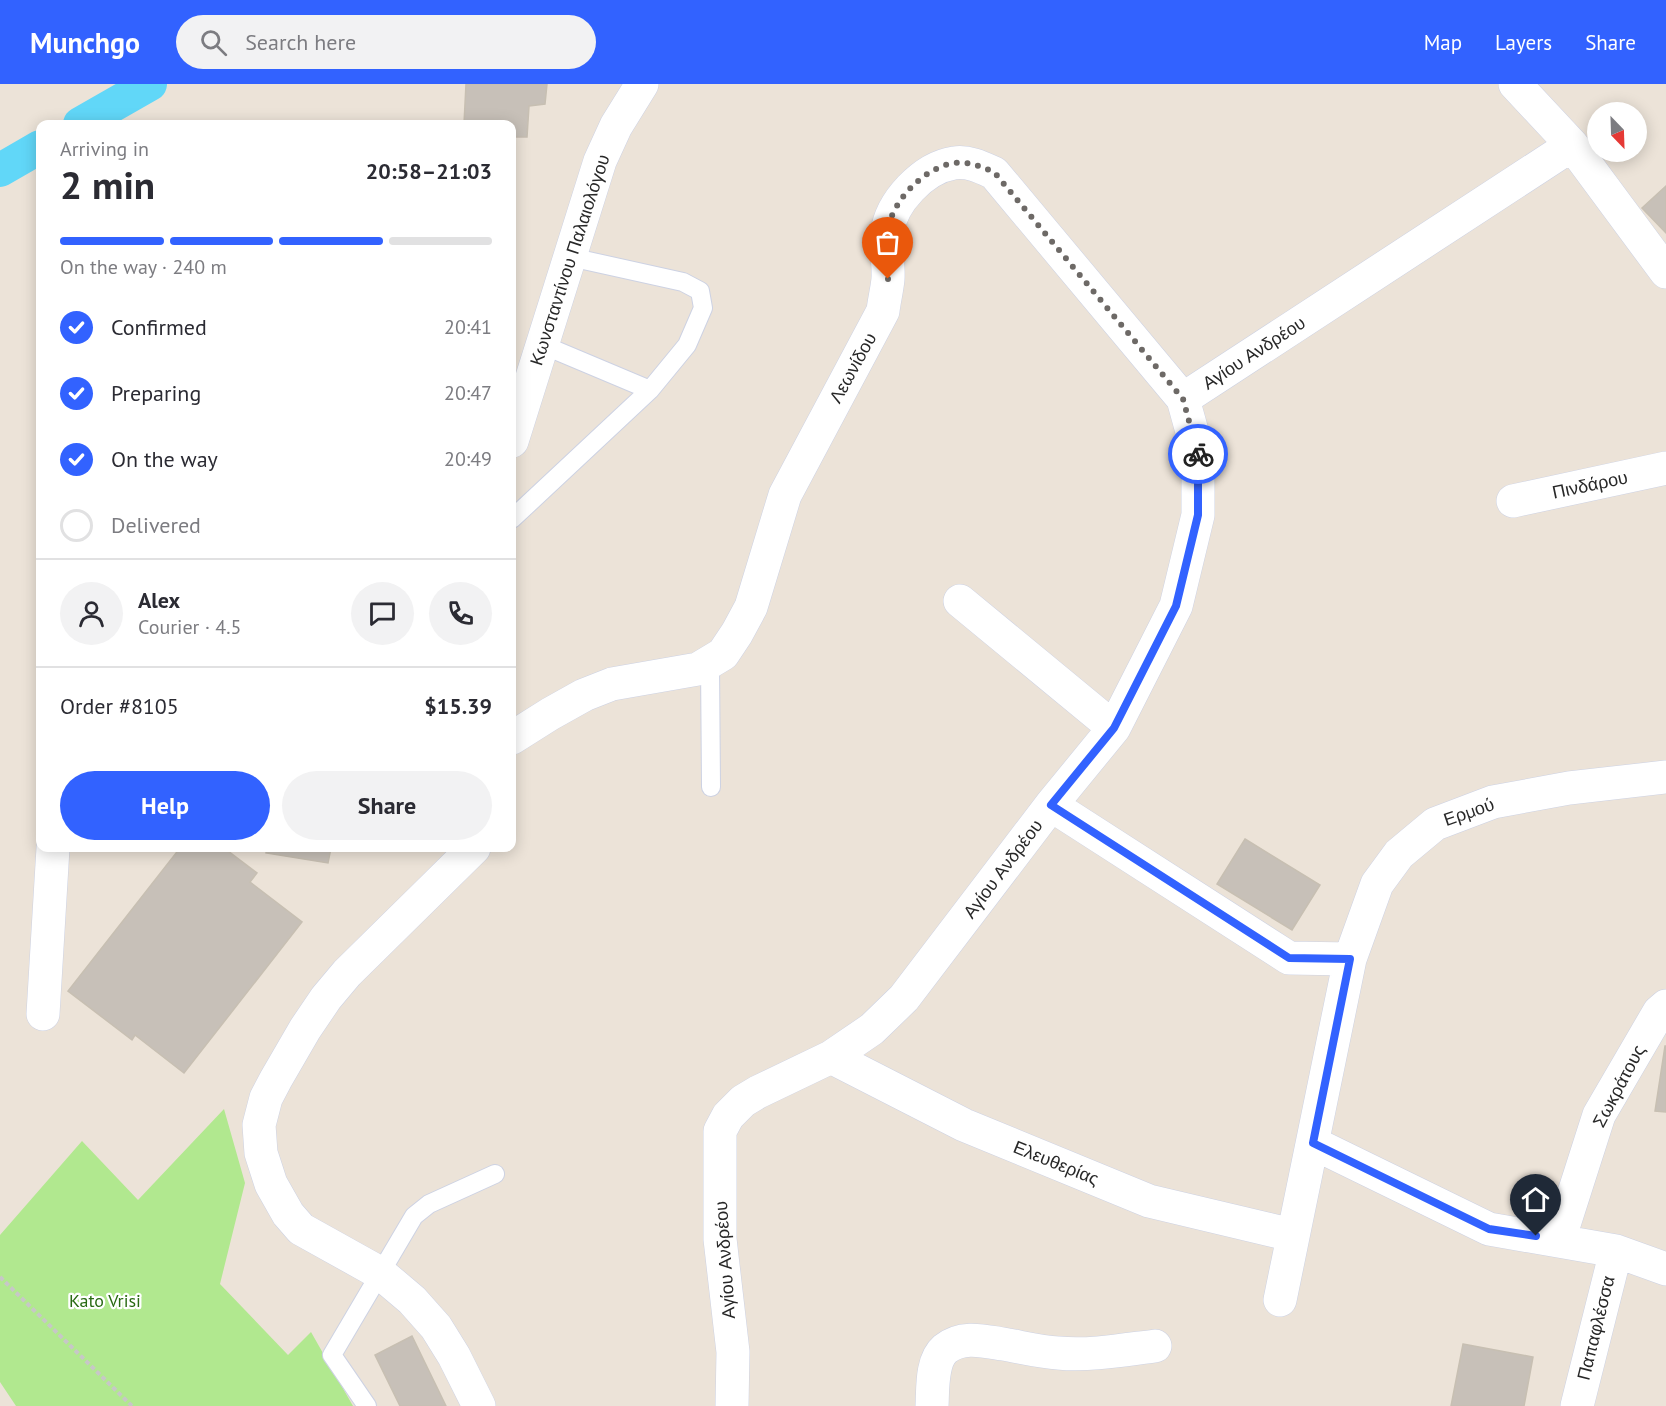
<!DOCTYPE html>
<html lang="en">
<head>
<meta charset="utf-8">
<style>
	body { margin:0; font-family:"PT Sans",sans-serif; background:#f2f2f3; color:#2b2b33; height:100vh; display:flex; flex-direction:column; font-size:22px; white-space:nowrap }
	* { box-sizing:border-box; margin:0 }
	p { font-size:20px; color:#7c7c81 }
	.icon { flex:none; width:33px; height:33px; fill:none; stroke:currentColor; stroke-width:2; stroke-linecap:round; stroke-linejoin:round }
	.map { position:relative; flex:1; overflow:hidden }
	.details { position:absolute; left:36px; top:36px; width:480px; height:732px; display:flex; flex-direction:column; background:#fff; border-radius:12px; box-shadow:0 3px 15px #0003 }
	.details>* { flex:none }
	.needle { width:39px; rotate:157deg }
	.fabs { position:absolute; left:1587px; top:18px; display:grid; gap:12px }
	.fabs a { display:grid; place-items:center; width:60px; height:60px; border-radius:50%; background:#fff; box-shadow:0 3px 15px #0003; font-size:30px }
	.pin { position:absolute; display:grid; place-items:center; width:51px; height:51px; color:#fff; margin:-62px -26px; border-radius:50% 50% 50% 0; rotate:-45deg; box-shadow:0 0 6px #0007 }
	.pin .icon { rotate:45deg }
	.courier { position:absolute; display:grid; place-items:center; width:60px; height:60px; margin:-30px; border:4px solid #3262ff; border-radius:50%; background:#fff; color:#222; box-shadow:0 2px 8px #0007 }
	.head em { font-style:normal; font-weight:700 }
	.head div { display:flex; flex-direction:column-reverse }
	.head { display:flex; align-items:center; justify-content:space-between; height:102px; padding:0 24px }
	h1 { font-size:39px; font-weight:700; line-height:45px }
	.bar { display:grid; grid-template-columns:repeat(4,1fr); gap:9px 6px; align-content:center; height:72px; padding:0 24px }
	.bar i { height:8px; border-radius:4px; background:#e1e1e2 }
	.bar .active { background:#3262ff }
	.bar p { grid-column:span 4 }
	.line { display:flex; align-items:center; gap:15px; padding:0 24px; border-top:2px solid #e1e1e2 }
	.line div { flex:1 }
	.round { display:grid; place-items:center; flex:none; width:63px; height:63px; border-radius:32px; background:#f2f2f3 }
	ol { padding:0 24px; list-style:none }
	li { display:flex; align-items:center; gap:18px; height:66px }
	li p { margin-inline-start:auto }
	li .icon { padding:6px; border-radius:50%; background:#3262ff; color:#fff; stroke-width:4 }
	li:last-child { color:#7c7c81 }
	li i { width:33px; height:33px; border:3px solid #e1e1e2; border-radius:50% }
	.button { display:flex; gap:12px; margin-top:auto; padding:12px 24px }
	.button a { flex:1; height:69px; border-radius:36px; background:#3262ff; color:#fff; font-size:24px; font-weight:700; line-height:69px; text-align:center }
	.button a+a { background:#f2f2f3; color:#2b2b33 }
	header { display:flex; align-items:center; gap:36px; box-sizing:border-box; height:84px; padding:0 30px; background:#3262ff; color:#fff }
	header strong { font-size:28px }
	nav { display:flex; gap:33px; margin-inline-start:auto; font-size:21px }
	.search { width:420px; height:54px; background:#f2f2f3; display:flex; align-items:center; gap:15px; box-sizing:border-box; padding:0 21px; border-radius:33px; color:#7c7c81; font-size:22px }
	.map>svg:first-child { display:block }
	.green { fill:#b1e88f }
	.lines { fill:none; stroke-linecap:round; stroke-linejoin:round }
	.canal { stroke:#61d7f8; stroke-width:34 }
	.building { fill:#c7c0b8; stroke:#c7bfb2; stroke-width:1.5 }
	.service-casing { stroke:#cdd2e3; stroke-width:20 }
	.minor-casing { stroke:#cdd2e3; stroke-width:34 }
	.tertiary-casing { stroke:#cdd2e3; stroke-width:34 }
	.path { stroke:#c7c7c7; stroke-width:4; stroke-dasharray:4.5 3; stroke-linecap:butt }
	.service { stroke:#fff; stroke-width:18 }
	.minor { stroke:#fff; stroke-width:33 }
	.tertiary { stroke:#fff; stroke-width:33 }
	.done { stroke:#6d6966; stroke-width:6; stroke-dasharray:0 10.8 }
	.route { stroke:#3262ff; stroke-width:8 }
	.labels { text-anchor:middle; stroke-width:4.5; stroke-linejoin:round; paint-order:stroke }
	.street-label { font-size:18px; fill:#282828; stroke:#fff }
	.park-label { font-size:18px; fill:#296a13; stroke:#fff }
</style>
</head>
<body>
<header>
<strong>Munchgo</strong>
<div class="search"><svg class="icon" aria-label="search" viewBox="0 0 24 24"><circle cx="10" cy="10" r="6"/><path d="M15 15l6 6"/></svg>Search here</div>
<nav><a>Map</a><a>Layers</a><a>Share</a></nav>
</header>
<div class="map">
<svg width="1666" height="1322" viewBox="0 0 1666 1322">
	<rect width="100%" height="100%" fill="#ece3d8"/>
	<path class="green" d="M224,1025L245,1099L220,1200L288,1271L311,1248L353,1322H16L0,1298V1151L82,1057L138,1116Z"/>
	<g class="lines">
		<path class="canal" d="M80,40L150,0
			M0,86L40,63"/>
	</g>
	<path class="building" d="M466,0H547L545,20L529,22L527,53H512V40H464Z
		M1666,102V149L1642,124Z
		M1245,755L1320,801L1292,846L1217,800Z
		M180,764H224L257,789L250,798L302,838L184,989L135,951L132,956L68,907Z
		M267,764H331L328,779L266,769Z
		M1665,962H1666V1028L1655,1027Z
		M412,1252L446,1322H400L375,1271Z
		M1463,1260L1533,1273L1524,1322H1451Z"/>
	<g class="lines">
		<defs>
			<path id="service" d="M543,261L650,306
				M512,435L650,306L687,261L703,224L700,207L683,198L570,173
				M710,579L711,703
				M367,1322L332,1271L414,1132L429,1120L495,1090"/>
			<path id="minor" d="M1515,0L1572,61L1666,188
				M1513,417L1666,384
				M960,517L1114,644
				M512,654L550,630L584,611L612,600L698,585L723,570L737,549L751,523L785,411L883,227C884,217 887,206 888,195C889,180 885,164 887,149C891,118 923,84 954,79C969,77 981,83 994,89L1183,315
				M1051,721L1289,874L1350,875
				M43,930L53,764
				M831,973L964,1041L1149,1117L1292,1151
				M1313,1059L1489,1145L1616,1167L1666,1185
				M1559,1156L1599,1031L1659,928L1666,922
				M1280,1216L1350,875L1377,800L1399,770L1435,740L1493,718L1569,704L1666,693
				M732,1322L733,1268L720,1155V1047L728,1032L743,1017L758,1008L831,973L872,945L904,914L1051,721L1114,644L1176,522L1198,431V369L1183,315L1572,61
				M932,1322C933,1305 931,1277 945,1265C962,1251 984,1257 1003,1260C1021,1263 1040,1268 1058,1269C1090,1272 1123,1266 1155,1262
				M1577,1322L1616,1167"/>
			<path id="tertiary" d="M512,357L600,77L616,42L642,0
				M474,764L347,889L326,914L305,945L276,995L266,1014L259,1041L261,1069L271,1100L288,1130L301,1145L380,1189L412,1216L436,1243L454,1272L479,1322"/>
		</defs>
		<use href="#service" class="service-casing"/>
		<use href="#minor" class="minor-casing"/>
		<use href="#tertiary" class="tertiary-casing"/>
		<path class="path" d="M0,1193L132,1322"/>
		<use href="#service" class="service"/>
		<use href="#minor" class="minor"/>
		<use href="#tertiary" class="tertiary"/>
	</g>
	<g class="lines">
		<path class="done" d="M888,195C887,180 885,163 887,149C891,118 923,84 954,79C969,77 981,83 994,88L1183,315L1198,370"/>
		<path class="route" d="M1198,370V431L1176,522L1114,644L1051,721L1289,874L1350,875L1313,1059L1489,1145L1536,1152"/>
	</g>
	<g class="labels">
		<g class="street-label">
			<text transform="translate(570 176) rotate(-72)" y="6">Κωνσταντίνου Παλαιολόγου</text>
			<text transform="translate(1254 269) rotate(-33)" y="6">Αγίου Ανδρέου</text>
			<text transform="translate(853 284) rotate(-61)" y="6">Λεωνίδου</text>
			<text transform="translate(1590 401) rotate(-12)" y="6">Πινδάρου</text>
			<text transform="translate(1469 728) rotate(-19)" y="6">Ερμού</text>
			<text transform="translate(1003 785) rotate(-53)" y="6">Αγίου Ανδρέου</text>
			<text transform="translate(1619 1002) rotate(-62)" y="6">Σωκράτους</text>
			<text transform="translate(1056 1079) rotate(22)" y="6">Ελευθερίας</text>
			<text transform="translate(725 1176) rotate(-94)" y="6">Αγίου Ανδρέου</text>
			<text transform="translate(1596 1244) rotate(-76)" y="6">Παπαφλέσσα</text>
		</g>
		<g class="park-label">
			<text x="105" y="1223">Kato Vrisi</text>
		</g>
	</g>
</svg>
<div class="fabs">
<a><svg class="needle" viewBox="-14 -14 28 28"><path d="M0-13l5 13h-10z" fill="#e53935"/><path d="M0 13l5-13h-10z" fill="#7c7c81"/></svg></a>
</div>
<div class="pin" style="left:888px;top:195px;background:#ea580c"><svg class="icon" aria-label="bag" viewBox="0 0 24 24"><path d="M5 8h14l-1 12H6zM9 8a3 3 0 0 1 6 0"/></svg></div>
<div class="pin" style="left:1536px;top:1152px;background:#1f2937"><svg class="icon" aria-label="home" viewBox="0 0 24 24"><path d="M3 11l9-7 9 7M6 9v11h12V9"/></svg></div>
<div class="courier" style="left:1198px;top:370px"><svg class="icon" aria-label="bike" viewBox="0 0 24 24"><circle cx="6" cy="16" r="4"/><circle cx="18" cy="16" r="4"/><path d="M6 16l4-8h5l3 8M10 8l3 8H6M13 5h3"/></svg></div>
<section class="details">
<div class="head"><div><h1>2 min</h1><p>Arriving in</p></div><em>20:58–21:03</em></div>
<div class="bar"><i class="active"></i><i class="active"></i><i class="active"></i><i></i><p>On the way · 240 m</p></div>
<ol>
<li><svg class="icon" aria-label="check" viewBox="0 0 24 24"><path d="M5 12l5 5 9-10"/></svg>Confirmed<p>20:41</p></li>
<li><svg class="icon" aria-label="check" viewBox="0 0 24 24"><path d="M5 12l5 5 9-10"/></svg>Preparing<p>20:47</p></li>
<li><svg class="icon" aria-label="check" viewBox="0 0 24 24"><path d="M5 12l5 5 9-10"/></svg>On the way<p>20:49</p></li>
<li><i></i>Delivered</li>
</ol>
<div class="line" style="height:108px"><a class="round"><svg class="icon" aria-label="person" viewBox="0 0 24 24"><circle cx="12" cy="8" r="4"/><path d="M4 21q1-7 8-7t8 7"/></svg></a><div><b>Alex</b><p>Courier · 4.5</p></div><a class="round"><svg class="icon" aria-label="chat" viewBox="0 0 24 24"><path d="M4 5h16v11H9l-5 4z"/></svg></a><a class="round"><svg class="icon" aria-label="phone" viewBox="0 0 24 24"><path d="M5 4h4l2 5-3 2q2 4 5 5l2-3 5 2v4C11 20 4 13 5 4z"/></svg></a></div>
<div class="line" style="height:78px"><div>Order #8105</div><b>$15.39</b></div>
<div class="button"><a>Help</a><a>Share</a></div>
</section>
</div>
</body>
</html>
